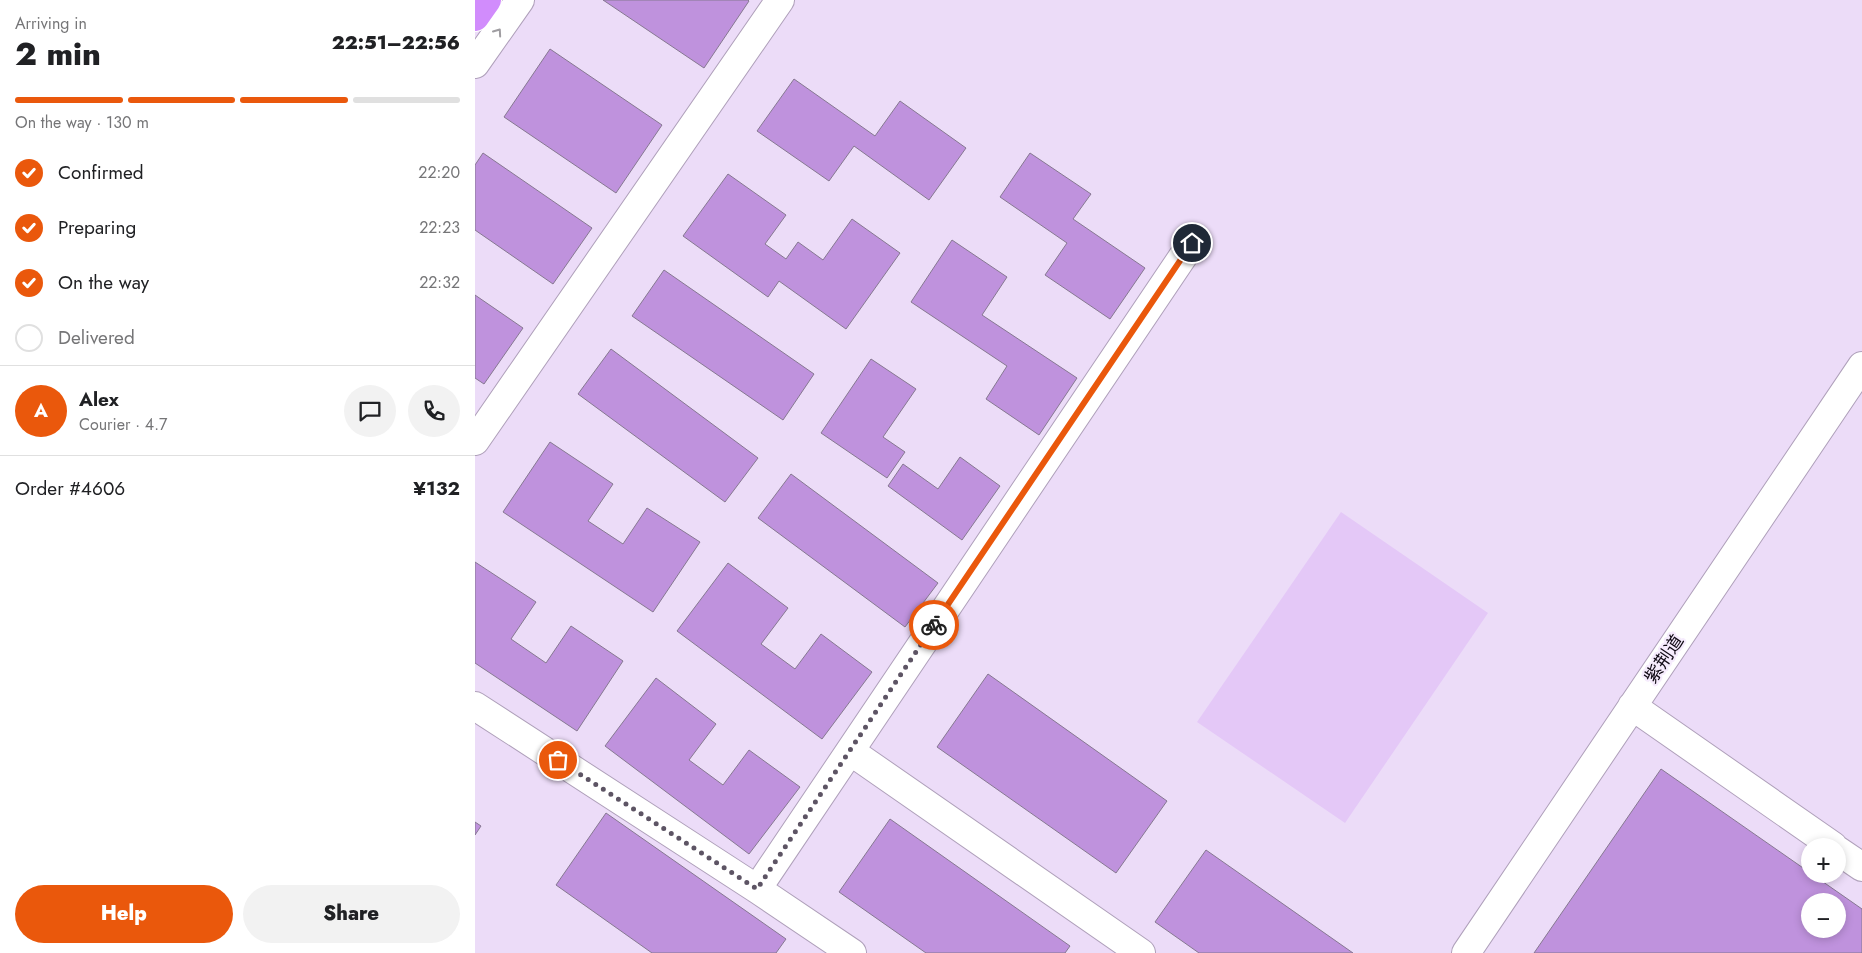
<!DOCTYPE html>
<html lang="en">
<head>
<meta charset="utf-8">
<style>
	body { margin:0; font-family:Jost,"Noto Sans SC",sans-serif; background:#f2f2f2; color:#202124; height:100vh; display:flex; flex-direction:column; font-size:19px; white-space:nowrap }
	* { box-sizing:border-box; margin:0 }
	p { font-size:16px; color:#757577 }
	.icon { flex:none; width:28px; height:28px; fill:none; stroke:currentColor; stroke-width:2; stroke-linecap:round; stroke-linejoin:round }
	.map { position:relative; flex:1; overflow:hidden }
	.drawer { display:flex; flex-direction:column; background:#fff; width:475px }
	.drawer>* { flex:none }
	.buttons { position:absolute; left:1326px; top:838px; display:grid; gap:10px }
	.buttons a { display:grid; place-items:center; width:45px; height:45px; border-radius:50%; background:#fff; box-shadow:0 2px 8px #0003; font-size:25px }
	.pin { position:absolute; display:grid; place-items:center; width:42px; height:42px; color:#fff; margin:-21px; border:2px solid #fff; border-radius:50%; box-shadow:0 1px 5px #0007 }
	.courier { position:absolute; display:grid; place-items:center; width:50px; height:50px; margin:-25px; border:4px solid #ea580c; border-radius:50%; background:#fff; color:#222; box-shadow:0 1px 6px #0007 }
	.overview em { font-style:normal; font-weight:800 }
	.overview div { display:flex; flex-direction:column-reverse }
	.overview { display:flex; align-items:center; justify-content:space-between; height:85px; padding:0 15px }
	h1 { font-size:32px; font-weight:800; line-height:38px }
	.bar { display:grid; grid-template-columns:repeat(4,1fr); gap:8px 5px; align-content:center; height:60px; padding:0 15px }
	.bar i { height:6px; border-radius:4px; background:#e0e0e0 }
	.bar .on { background:#ea580c }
	.bar p { grid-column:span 4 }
	.line { display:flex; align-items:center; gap:12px; padding:0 15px; border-top:1px solid #e0e0e0 }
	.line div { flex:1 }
	.round { display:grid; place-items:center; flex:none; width:52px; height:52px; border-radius:26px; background:#f2f2f2 }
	ol { padding:0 15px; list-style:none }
	li { display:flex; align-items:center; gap:15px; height:55px }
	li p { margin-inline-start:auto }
	li .icon { padding:5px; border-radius:50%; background:#ea580c; color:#fff; stroke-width:4 }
	li:last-child { color:#757577 }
	li i { width:28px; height:28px; border:2px solid #e0e0e0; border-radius:50% }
	.cta { display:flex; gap:10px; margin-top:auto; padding:10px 15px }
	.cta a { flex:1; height:58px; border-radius:30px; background:#ea580c; color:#fff; font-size:20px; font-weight:800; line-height:58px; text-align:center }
	.cta a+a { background:#f2f2f2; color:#202124 }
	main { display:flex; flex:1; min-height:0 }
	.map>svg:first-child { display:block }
	.green { fill:#e4c8f7 }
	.building { fill:#bf92dd; stroke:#867891; fill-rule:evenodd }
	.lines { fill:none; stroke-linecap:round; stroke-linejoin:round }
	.minor-casing { stroke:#afa0ba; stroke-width:30 }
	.highway-casing { stroke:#fff; stroke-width:30 }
	.minor { stroke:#fff; stroke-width:28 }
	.highway { stroke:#d18cfc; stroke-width:28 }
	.oneway { stroke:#9f9da1 }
	.done { stroke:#5d5464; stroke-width:5; stroke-dasharray:0 9 }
	.route { stroke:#ea580c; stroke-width:6 }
	.labels { text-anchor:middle; stroke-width:4.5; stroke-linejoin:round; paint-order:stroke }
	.street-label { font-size:18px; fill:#100a14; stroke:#f6ecfd }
</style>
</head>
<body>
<main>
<section class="drawer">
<div class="overview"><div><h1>2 min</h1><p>Arriving in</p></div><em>22:51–22:56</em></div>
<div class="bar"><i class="on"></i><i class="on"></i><i class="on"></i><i></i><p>On the way · 130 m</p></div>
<ol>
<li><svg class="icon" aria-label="check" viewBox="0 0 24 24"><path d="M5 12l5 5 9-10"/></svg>Confirmed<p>22:20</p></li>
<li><svg class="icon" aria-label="check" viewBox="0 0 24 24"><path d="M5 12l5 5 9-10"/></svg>Preparing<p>22:23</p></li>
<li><svg class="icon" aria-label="check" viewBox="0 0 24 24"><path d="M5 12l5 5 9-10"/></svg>On the way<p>22:32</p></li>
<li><i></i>Delivered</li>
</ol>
<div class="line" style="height:90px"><b class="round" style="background:#ea580c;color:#fff">A</b><div><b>Alex</b><p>Courier · 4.7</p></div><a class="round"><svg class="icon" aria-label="chat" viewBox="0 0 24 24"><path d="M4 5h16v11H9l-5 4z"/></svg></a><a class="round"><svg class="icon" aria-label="phone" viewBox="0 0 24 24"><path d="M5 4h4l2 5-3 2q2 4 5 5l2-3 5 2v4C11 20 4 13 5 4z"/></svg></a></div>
<div class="line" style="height:65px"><div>Order #4606</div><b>¥132</b></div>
<div class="cta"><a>Help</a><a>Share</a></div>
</section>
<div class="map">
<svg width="1387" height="953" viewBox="0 0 1387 953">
	<rect width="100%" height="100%" fill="#ecdcf8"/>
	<path class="green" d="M866,512L1013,613L870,823L722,722Z"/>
	<path class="building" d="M128,0H273L274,1L229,68Z
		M75,49L187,125L141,193L29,117Z
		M319,79L400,136L425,101L491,148L454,200L379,146L354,181L282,131Z
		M8,153L117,228L78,284L0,230V165Z
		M555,153L616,194L598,219L670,268L635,319L570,275L592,243L525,197Z
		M253,174L311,215L290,244L311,259L323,242L348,260L377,219L425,253L371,329L304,281L293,297L208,236Z
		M477,240L532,277L507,315L602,378L564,435L511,399L532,366L436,302Z
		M189,270L339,374L308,420L157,316Z
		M0,295L48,328L9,384L0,378Z
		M136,349L283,458L250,502L103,394Z
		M396,359L441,389L408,437L430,452L412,478L346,433Z
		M75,442L138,484L113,521L148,544L172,508L225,542L178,612L28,512Z
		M485,457L525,486L487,540L413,486L428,464L463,489Z
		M316,474L463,583L430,627L283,518Z
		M0,562L61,602L36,639L71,663L96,626L148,661L102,731L0,663Z
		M253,563L313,608L286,644L320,669L346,634L397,672L347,739L202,631Z
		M513,674L692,801L641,873L462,747Z
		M181,678L241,724L214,760L248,785L274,750L325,787L274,854L130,746Z
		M1186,769L1387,909V953H1059ZM1335,901H1362V929H1335Z
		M131,813L311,939L301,953H177L81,885Z
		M415,819L595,946L590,953H451L364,892Z
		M0,822L6,826L0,835Z
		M731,850L878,953H724L680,922Z"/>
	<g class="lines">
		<defs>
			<path id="minor" d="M0,64L45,0
				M0,441L305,0
				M0,706L282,889L377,953
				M1157,706L1358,846
				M375,751L666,953
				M1362,850L1387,867
				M282,889L717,243
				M991,953L1387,366"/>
			<path id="highway" d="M0,17L12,0"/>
		</defs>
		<use href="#minor" class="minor-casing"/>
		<use href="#highway" class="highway-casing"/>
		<use href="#minor" class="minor"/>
		<use href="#highway" class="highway"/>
	</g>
	<defs><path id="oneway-chevron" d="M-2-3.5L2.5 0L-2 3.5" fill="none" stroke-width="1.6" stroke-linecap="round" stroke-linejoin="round" transform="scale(1.25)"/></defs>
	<use class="oneway" href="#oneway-chevron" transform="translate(23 32) rotate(-55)"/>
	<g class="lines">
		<path class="done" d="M83,760L282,889L459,625"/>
		<path class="route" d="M459,625L717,243"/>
	</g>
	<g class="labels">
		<g class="street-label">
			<text transform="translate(1189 659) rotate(-56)" y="6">紫荆道</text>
		</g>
	</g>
</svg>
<div class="buttons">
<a>+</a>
<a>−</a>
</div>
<div class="pin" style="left:83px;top:760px;background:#ea580c"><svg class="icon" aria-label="bag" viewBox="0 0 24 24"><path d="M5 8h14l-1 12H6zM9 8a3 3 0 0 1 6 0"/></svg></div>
<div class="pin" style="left:717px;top:243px;background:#1f2937"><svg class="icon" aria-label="home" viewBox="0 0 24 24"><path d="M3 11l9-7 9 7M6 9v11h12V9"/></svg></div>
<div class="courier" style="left:459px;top:625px"><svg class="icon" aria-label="bike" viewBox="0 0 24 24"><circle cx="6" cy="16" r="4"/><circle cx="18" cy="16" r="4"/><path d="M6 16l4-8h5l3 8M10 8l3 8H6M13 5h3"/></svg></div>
</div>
</main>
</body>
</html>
